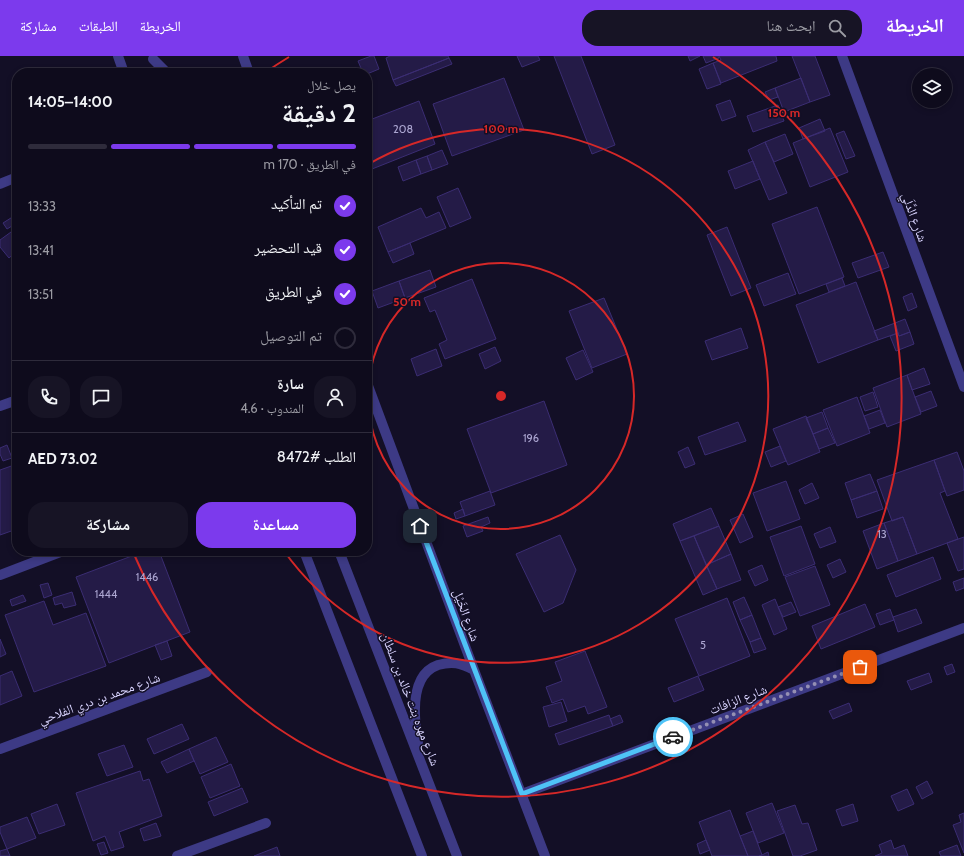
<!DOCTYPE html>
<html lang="ar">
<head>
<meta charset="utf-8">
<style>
	body { margin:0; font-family:Cabin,"Noto Naskh Arabic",sans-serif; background:#171425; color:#f1f3f6; direction:rtl; height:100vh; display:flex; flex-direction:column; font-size:15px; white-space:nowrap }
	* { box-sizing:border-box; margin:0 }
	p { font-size:13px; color:#9b9ba3 }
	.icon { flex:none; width:22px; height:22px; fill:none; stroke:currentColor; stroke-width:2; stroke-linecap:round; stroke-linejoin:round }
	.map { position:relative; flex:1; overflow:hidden; direction:ltr }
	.sheet { position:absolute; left:12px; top:12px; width:360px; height:488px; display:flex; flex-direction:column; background:#0e0b1c; border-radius:16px; box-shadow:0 2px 6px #0003,0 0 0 1px #2e2b3b; direction:rtl }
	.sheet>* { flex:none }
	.controls { position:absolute; left:912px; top:12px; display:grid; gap:8px }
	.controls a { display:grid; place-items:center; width:40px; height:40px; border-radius:50%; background:#0e0b1c; box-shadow:0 2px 6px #0003,0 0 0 1px #2e2b3b; font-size:20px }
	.pin { position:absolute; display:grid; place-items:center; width:34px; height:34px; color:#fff; margin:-17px; border-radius:8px; box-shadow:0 2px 6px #0006 }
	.courier { position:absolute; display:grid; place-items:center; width:40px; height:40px; margin:-20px; border:3px solid #4fc3f7; border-radius:50%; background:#fff; color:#222; box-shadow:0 1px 5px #0007 }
	.headline em { font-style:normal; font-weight:800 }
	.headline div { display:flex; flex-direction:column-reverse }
	.headline { display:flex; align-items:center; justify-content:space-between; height:68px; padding:0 16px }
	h1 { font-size:26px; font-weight:800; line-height:30px }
	.bar { display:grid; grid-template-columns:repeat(4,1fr); gap:6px 4px; align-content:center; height:48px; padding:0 16px }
	.bar i { height:5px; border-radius:3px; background:#2e2b3b }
	.bar .current { background:#7c3aed }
	.bar p { grid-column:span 4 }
	.line { display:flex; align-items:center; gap:10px; padding:0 16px; border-top:1px solid #2e2b3b }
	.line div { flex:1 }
	.round { display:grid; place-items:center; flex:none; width:42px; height:42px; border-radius:16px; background:#171425 }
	ol { padding:0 16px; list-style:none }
	li { display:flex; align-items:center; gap:12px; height:44px }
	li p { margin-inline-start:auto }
	li .icon { padding:4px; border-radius:50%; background:#7c3aed; color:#fff; stroke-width:4 }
	li:last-child { color:#9b9ba3 }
	li i { width:22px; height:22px; border:2px solid #2e2b3b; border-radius:50% }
	.cta { display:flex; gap:8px; margin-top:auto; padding:8px 16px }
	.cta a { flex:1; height:46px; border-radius:16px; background:#7c3aed; color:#fff; font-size:16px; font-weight:800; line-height:46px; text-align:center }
	.cta a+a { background:#171425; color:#f1f3f6 }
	header { display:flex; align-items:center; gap:24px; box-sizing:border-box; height:56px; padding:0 20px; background:#7c3aed; color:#fff }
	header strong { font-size:19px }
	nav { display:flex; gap:22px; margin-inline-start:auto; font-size:14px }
	.search { width:280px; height:36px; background:#171425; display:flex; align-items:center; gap:10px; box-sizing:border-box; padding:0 14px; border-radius:16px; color:#9b9ba3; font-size:15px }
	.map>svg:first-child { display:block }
	.building { fill:#241b47; stroke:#3b2d73 }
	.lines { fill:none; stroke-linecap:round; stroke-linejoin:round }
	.minor { stroke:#3d3a85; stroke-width:10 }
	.done { stroke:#948fb3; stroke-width:4; stroke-dasharray:0 7.2 }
	.route { stroke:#4fc3f7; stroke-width:5 }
	.ring { fill:none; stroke:#d62828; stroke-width:2 }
	.labels { text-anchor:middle; stroke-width:3; stroke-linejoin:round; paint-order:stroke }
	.number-label { font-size:11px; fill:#aca6d1 }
	.street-label { font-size:13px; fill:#d9d4ff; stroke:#130f26 }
	.centre { fill:#d62828; stroke:#130f26; stroke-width:2 }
	.ring-label { font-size:12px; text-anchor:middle; font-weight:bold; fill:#d62828; stroke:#130f26; stroke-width:3; stroke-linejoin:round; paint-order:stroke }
</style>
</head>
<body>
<header>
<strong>الخريطة</strong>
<div class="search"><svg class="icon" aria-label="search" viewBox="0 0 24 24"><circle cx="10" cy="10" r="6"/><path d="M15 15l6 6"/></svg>ابحث هنا</div>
<nav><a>الخريطة</a><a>الطبقات</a><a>مشاركة</a></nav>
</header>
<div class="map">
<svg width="964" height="800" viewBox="0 0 964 800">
	<rect width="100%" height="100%" fill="#130f26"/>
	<path class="building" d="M371,0H374L379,13L367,18L363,17L358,5Z
		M390,0H448L449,2L393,24L386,2Z
		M517,0H538L540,4L522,11Z
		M554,0H581L615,89L592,98Z
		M688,0H700L690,5Z
		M703,0H718L719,2L706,7Z
		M719,0H776L777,5L721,27L713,7L721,4Z
		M792,0H815L830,39L810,46Z
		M449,2L452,8L396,30L393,24Z
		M713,7L721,28L707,33L699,13Z
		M504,22L524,74L452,100L433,48Z
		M801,22L810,46L784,56L775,32Z
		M775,32L778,41L769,44L765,36Z
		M730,44L736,60L722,65L716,49Z
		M419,45L435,88L367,115V65Z
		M778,49L784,65L753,76L747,60Z
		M820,63L825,75L803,83L799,72Z
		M830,72L848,116L810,131L793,87Z
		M844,75L855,100L846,103L836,78Z
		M785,78L793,98L774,106L765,86Z
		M765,86L787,137L769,144L748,94Z
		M442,94L448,108L432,114L427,100Z
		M427,100L432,114L421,118L416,104Z
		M416,104L421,118L403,125L398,111Z
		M753,105L760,123L735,133L728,115Z
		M458,132L471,162L450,171L437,141Z
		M817,151L844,221L799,238L772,168Z
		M421,152L426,162L439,156L446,172L388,196L378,171Z
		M14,160L17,164V167L7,173L3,167Z
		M727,171L751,232L731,240L707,179Z
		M11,176L17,183V195L9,202L0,191V184Z
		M410,187L414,198L393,207L388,196Z
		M883,196L889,211L858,222L852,207Z
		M430,214L436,231L405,242L399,225Z
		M788,217L796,238L764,250L756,229Z
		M842,222L845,230L829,236L826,228Z
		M472,223L496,283L445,303L439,288L447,284L435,254L430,256L424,242Z
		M399,225L405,242L378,252L372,235Z
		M856,226L878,284L818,307L796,249Z
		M912,237L917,251L908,255L903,241Z
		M604,242L627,298L592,312L569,255Z
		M905,263L910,276L899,280L895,267Z
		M895,267L898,277L878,284L874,275Z
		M741,272L748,292L712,304L705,285Z
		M910,276L914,288L896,295L890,280L898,277L899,280Z
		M495,291L501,305L485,313L479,298Z
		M436,293L442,310L417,320L411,303Z
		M583,294L593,316L576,324L566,302Z
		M924,312L930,328L912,334L907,319Z
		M907,319L921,358L887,371L873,332Z
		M931,335L937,350L921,356L915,341Z
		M873,336L878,351L865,355L860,341Z
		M857,341L870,377L837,390L823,354Z
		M544,345L567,409L491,437L467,373Z
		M880,354L885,367L869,373L864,360Z
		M822,356L828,372L813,378L806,362Z
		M806,360L820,396L788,409L773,373Z
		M738,366L746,385L705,399L698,381Z
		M828,372L835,387L819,393L813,378Z
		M7,389L12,402L3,405L0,398V392Z
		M780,390L786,405L771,411L765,396Z
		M688,391L695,408L685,412L678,396Z
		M957,396L964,415V434L947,440L934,404Z
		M934,404L945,435L940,437L958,483L917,498L903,461L892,465L877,424Z
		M17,408V473L0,479V414Z
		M870,418L877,435L851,444L845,427Z
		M786,425L800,463L767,475L753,437Z
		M812,427L819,442L805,448L799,434Z
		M490,435L495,449L465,460L460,446Z
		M877,435L883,453L857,462L851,444Z
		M711,452L719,470L680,485L673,468Z
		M463,453L465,460L456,463L454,457Z
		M743,458L753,481L740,487L730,464Z
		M488,461L490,467L481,471L483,475L467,481L463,470Z
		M903,461L917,498L898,505L884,467Z
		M884,467L898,505L877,513L863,475Z
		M719,470L731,498L706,509L694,480Z
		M801,470L815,508L784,520L770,481Z
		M830,471L836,486L820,492L814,478Z
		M560,479L576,514L563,547L544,556L516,498Z
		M694,480L717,533L703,539L680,485Z
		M964,481V513L958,515L947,487Z
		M145,495H159L190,576L109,607L76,521Z
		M731,498L741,524L717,533L706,509Z
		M933,501L941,523L896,541L887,519Z
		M840,503L846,516L833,522L827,509Z
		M762,509L768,524L755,530L748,515Z
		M815,510L830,549L800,560L785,521Z
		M964,522V532L956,535L953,526Z
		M48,527L52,539L44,542L40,529Z
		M72,536L76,549L64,552L62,547L55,549L53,542Z
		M23,539L26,545L12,550L10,544Z
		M744,541L752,559L740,564L733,546Z
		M727,542L750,600L699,620L675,563Z
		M775,543L787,573L774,579L762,549Z
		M44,545L53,569L86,557L106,610L34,636L5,559Z
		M791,546L796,556L783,561L778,551Z
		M865,548L875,571L821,593L812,570Z
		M890,553L894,564L880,569L876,558Z
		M916,553L922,567L898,576L893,561Z
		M752,559L761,582L750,586L740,564Z
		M761,582L766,593L754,597L750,586Z
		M0,583L6,598L0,601Z
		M167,585L172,600L161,604L155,589Z
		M585,595L607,651L588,658L585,650L568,656L563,643L552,647L546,631L562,625L555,606Z
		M952,608L955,616L947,619L944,611Z
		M12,615L22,640L0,649V620Z
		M929,617L932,626L911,634L907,625Z
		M698,620L704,634L674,646L668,632Z
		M561,646L567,665L549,671L543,651Z
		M849,647L852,655L833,663L829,655Z
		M609,659L613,670L559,689L555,678Z
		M620,659L623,666L613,670L610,663Z
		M182,668L189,683L154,698L147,683Z
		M216,681L228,706L200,718L189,693Z
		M124,689L133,711L107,720L98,698Z
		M189,693L194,705L167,717L161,706Z
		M231,708L240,730L210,742L201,721Z
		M140,715L143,725L149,723L162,760L119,776L124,791L111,795L105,780L93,785L76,737Z
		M927,725L933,737L922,743L916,731Z
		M242,732L248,746L214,760L208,746Z
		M907,733L914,748L898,755L891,740Z
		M772,747L784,777L758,787L746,757Z
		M57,748L65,769L39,778L31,758Z
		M853,748L858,765L842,770L836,754Z
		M795,749L802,768L808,767L817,794L800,800H793L777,755Z
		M730,754L740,780L748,800H712L699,766Z
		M964,757V797L953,769L961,766L959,759Z
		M27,761L36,782L7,793L0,776V771Z
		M156,767L161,780L144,785L140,773Z
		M753,775L762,799L759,800H748L740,780Z
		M706,784L710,794L700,798L697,788Z
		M891,784L894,793L904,789L908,800H875L882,797L879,789Z
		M104,786L108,797L101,799L97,788Z
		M957,789L961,800H941L939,796Z
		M277,791L280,800H254Z
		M7,793L10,800H0V795Z
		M768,796L769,800H759L762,799Z"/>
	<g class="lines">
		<path class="minor" d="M118,0L124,17
			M243,0L249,17
			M842,0L964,331
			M153,3L167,17
			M0,128L17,121
			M367,327L474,614L545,800
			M0,350L17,344
			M304,495L422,800
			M339,495L457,800
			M0,519L63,495
			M418,686C414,663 409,619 438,609C453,605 460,607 474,614
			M0,693L207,616
			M522,738L964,572
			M177,800L266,767"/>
	</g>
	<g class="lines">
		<path class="done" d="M673,681L860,611"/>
		<path class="route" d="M420,470L522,738L673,681"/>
	</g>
	<g class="ring">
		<circle cx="501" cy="340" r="133"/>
		<path d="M367 109A267 267 0 1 1 284 495"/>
		<path d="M266 16A400 400 0 0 1 289 1M713 1A400 400 0 1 1 133 496"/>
	</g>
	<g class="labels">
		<g class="number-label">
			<text x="403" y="77">208</text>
			<text x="531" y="386">196</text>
			<text x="882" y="482">13</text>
			<text x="147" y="525">1446</text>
			<text x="106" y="542">1444</text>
			<text x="703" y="593">5</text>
		</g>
		<g class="street-label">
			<text transform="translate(915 161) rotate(70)" y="5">شارع الدَّلَي</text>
			<text transform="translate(467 559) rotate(70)" y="5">شارع الخَيْل</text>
			<text transform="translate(99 642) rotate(-20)" y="5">شارع محمد بن دري الفلاحي</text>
			<text transform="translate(411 643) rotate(69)" y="5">شارع مهره بنت خالد بن سلطان</text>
			<text transform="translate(738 643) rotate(-21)" y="5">شارع الزافات</text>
		</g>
	</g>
	<circle cx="501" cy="340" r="6" class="centre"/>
	<g class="ring-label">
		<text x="784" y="61">150 m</text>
		<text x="501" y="77">100 m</text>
		<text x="407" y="250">50 m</text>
	</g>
</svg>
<div class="controls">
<a><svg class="icon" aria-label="layers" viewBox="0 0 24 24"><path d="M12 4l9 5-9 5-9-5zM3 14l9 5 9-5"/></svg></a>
</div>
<div class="pin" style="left:860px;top:611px;background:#ea580c"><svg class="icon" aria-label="bag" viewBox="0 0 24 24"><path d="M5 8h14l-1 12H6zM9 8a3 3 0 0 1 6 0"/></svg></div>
<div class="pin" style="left:420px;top:470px;background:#1f2937"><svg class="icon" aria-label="home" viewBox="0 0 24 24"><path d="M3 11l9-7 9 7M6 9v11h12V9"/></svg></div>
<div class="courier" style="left:673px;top:681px"><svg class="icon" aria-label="car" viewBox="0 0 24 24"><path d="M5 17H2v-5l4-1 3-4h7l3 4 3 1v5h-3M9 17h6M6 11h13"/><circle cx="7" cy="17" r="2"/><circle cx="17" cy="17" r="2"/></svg></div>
<section class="sheet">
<div class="headline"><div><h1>2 دقيقة</h1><p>يصل خلال</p></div><em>14:00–14:05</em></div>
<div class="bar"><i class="current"></i><i class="current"></i><i class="current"></i><i></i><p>في الطريق · 170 m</p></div>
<ol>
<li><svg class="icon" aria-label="check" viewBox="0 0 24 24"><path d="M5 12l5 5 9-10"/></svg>تم التأكيد<p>13:33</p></li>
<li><svg class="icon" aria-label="check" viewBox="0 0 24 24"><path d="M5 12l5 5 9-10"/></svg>قيد التحضير<p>13:41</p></li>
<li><svg class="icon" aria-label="check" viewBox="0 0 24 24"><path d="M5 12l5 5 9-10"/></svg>في الطريق<p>13:51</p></li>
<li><i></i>تم التوصيل</li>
</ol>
<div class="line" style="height:72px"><a class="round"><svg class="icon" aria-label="person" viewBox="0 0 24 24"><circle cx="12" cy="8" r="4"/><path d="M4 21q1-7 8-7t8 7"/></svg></a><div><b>سارة</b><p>المندوب · 4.6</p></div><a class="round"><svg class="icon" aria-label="chat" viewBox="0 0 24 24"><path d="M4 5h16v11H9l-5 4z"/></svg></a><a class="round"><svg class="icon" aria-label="phone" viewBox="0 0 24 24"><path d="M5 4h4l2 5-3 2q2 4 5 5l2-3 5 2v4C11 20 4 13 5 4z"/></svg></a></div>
<div class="line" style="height:52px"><div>الطلب #8472</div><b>AED 73.02</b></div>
<div class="cta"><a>مساعدة</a><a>مشاركة</a></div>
</section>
</div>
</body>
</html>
